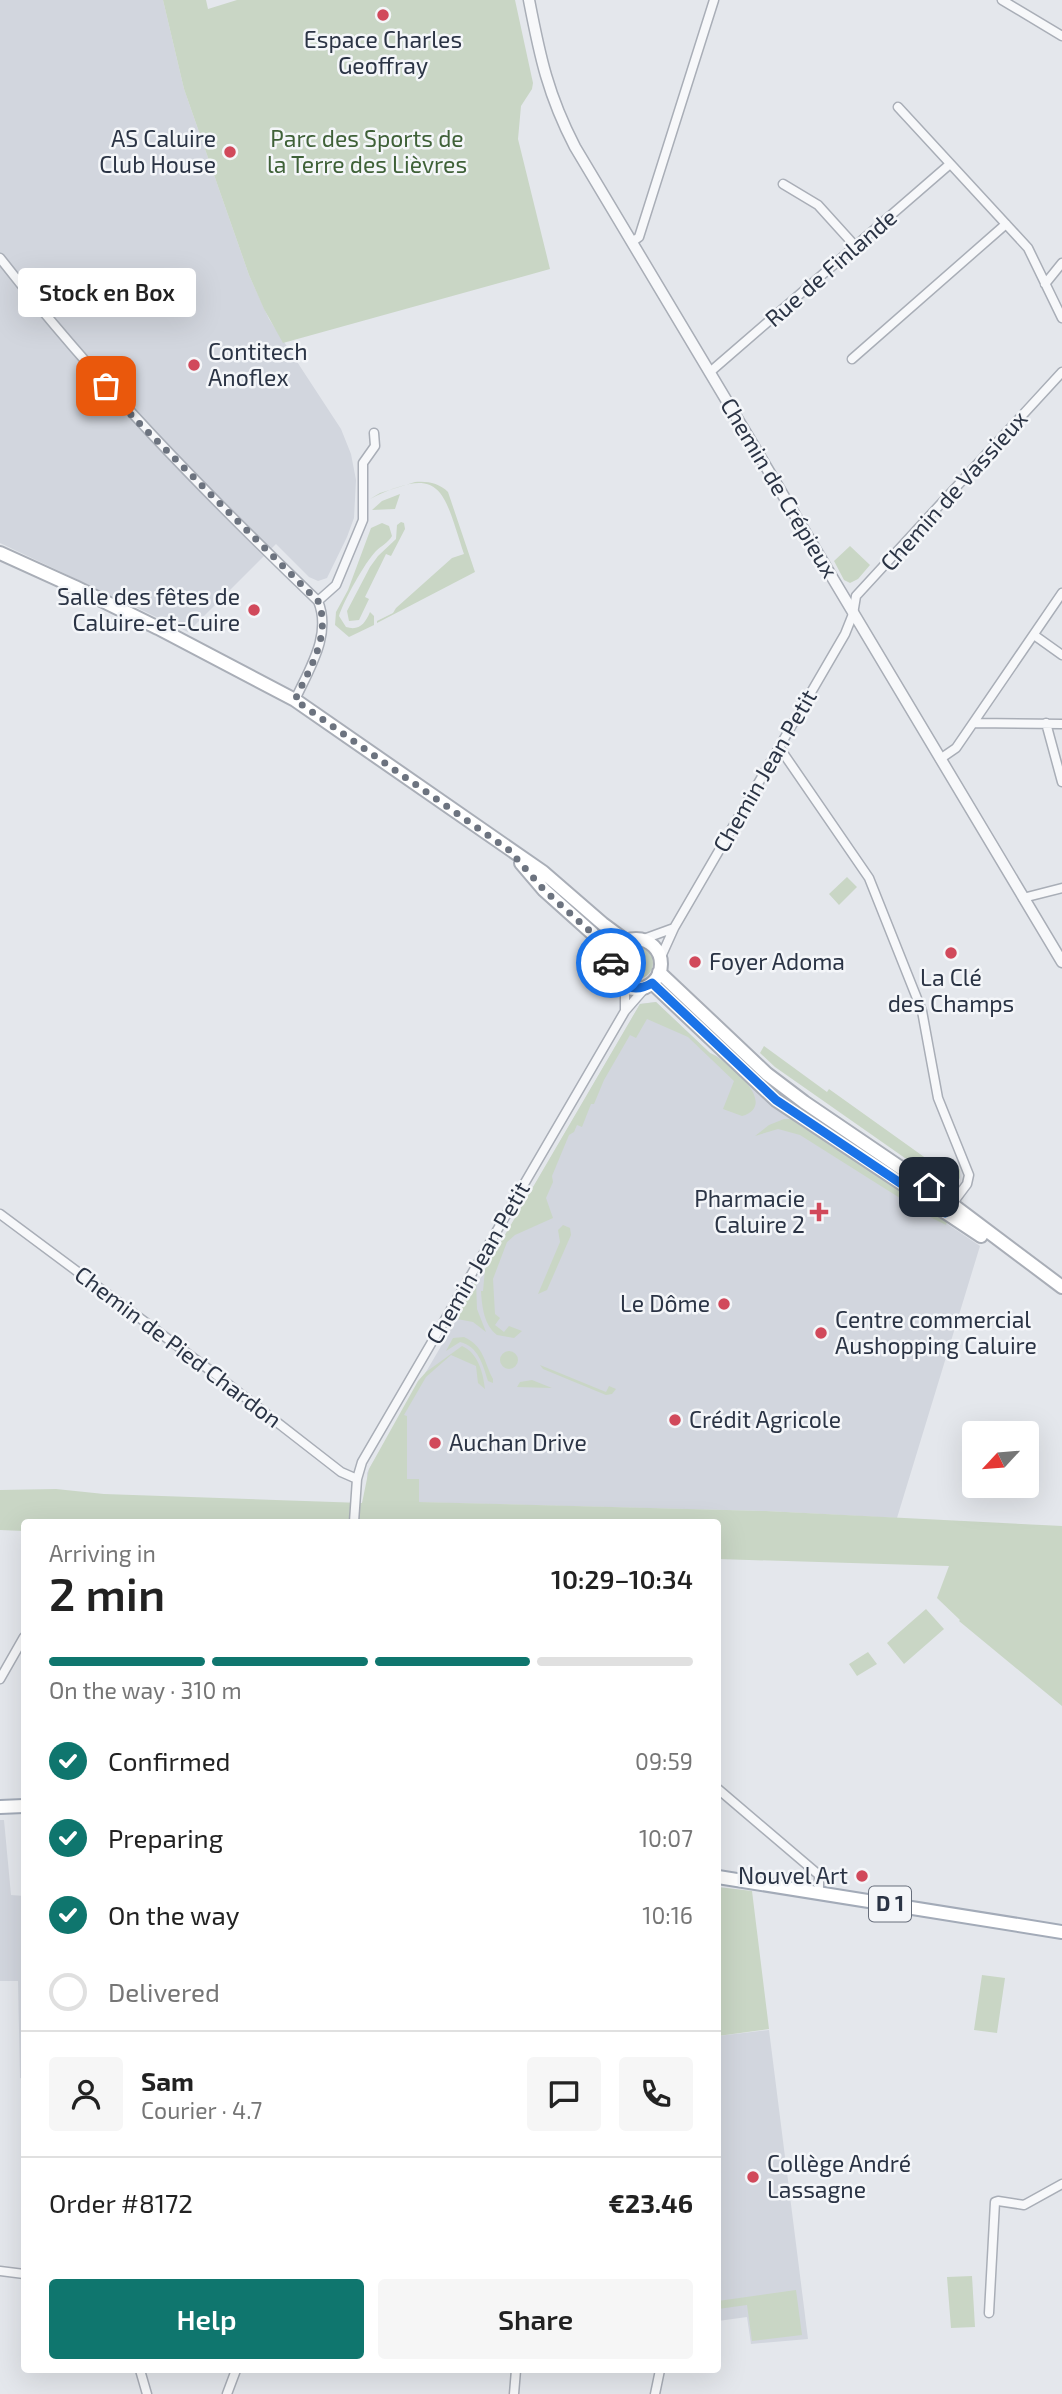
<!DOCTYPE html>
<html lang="en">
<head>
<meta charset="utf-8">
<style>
	body { margin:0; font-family:"Exo 2",sans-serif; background:#f6f6f6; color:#222; height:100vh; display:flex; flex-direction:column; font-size:26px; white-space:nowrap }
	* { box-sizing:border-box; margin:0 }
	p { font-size:23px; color:#767676 }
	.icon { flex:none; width:38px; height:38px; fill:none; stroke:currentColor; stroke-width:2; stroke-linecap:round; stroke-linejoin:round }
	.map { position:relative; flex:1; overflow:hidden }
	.sheet { position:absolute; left:21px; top:1519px; width:700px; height:854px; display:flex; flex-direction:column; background:#fff; border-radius:7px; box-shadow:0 7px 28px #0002 }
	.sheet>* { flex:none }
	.needle { width:46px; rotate:244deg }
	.tools { position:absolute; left:962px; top:1421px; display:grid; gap:14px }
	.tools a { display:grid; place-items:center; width:77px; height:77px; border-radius:7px; background:#fff; box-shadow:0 7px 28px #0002; font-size:35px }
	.pin { position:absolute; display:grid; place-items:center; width:60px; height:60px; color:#fff; margin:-30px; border-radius:14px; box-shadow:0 4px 10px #0006 }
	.courier { position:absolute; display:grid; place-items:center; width:70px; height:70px; margin:-35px; border:5px solid #1a73e8; border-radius:50%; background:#fff; color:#222; box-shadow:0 2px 9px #0007 }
	.bubble { position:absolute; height:49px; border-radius:7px; background:#fff; box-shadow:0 7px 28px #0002; font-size:23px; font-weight:600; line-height:49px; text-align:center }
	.head em { font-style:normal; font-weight:600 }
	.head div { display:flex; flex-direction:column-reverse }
	.head { display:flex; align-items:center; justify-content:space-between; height:119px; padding:0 28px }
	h1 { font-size:46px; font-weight:600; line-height:52px }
	.bar { display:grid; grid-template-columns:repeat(4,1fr); gap:10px 7px; align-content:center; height:84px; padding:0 28px }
	.bar i { height:9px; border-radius:5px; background:#e0e0e0 }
	.bar .current { background:#0f766e }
	.bar p { grid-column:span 4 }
	.line { display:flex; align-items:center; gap:18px; padding:0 28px; border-top:2px solid #e0e0e0 }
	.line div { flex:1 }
	.round { display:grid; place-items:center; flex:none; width:74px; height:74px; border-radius:7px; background:#f6f6f6 }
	ol { padding:0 28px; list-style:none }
	li { display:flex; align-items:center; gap:21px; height:77px }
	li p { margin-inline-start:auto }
	li .icon { padding:7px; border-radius:50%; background:#0f766e; color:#fff; stroke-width:4 }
	li:last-child { color:#767676 }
	li i { width:38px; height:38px; border:4px solid #e0e0e0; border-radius:50% }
	.cta { display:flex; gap:14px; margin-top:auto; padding:14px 28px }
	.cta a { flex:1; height:80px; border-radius:7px; background:#0f766e; color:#fff; font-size:28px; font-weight:600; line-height:80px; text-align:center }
	.cta a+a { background:#f6f6f6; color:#222 }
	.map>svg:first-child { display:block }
	.built { fill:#d2d6de }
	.green { fill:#c9d6c5 }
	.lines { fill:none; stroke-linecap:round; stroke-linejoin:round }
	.minor-casing { stroke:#a9aeb7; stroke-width:11 }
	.tertiary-casing { stroke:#a9aeb7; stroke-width:13 }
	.secondary-casing { stroke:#a9aeb7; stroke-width:16 }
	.primary-casing { stroke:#a3abb8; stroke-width:16 }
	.minor { stroke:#f7f8fa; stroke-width:8 }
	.tertiary { stroke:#f7f8fa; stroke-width:10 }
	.secondary { stroke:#fff; stroke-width:12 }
	.primary { stroke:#fff; stroke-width:12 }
	.done { stroke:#6c737f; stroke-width:7; stroke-dasharray:0 12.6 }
	.route { stroke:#1a73e8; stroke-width:9 }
	.poi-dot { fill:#d1495b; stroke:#f4f6f9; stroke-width:2.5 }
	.labels { text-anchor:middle; stroke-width:5; stroke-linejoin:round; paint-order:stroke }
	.shield { fill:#f4f6f9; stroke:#676e7b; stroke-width:2 }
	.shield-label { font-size:21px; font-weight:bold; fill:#2b3445 }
	.poi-label { font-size:23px; fill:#2b3445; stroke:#f4f6f9; text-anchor:start }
	.park-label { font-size:23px; fill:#3f6138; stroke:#f4f6f9 }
	.street-label { font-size:23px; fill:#2b3445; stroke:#f4f6f9 }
</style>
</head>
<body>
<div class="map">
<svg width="1062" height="2394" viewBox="0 0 1062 2394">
	<rect width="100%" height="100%" fill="#e4e7ec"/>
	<path class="built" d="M0,0H163L184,89L249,275L269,319L341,429L351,454L356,480L354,518L347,537L327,578L318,581L309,577L276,544L188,632L0,543Z
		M656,1002L710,1053L721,1058L771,1105L980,1246L897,1518L766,1511L369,1501L367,1473L369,1469L457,1319L470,1289L475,1281L477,1284L640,1004Z
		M0,1820H4L11,1895L24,1896V2079L20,2078L18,1981H0Z
		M769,2030L808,2339L751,2344L747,2317L718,2321V2036Z"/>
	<path class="green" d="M163,0H206L208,9L237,0H515L533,83L532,89L521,106L518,139L550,269L283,343L264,309L249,275L184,89Z
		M415,482C428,481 439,483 448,492L475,572L377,623V621L393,613L396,608L452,558L464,554C443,491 443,463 370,499L380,493Z
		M400,494L395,509L372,510L382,501Z
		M401,522L404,523L405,529L391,556L386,554L365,597L369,599L359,620L349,621L347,611L370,567L378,556L396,539L397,525Z
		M382,523L389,526L392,536C388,543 381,546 376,551C365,562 343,602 339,616L346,627C359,631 365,624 370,612L374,616V625L349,637L335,625L336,612L348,590L371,528Z
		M850,546L870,565L858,579L850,583L844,580L834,561Z
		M847,877L857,887L839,905L829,894Z
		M621 963a16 16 0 1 1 32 0a16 16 0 1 1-32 0Z
		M656,1002L710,1053C726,1060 781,1104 742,1116L723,1109L734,1081L688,1037L647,1019L636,1038L630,1035L604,1080L594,1104H591L582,1127L577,1125L574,1132L569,1135L552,1176L553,1182L546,1198L553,1218L515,1235L507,1242L493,1279L495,1314L500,1318L495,1325L504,1332L509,1326L522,1331L514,1338L497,1335C484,1325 482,1307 481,1291H483L485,1269L640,1004Z
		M764,1046L827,1092L829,1089L948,1174L960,1169V1178L952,1191L775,1067L760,1053Z
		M784,1119H791L947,1222L946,1225L930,1217L800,1135L778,1129L755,1136L769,1125Z
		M563,1225L570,1228L571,1235L547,1290L538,1294L560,1242L558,1230Z
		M476,1281L477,1309L486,1332L473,1322L457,1319L465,1298Z
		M464,1337C484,1346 484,1362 493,1379V1383L488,1381C483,1365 478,1346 460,1342L446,1351L453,1338Z
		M462,1346C478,1353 483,1372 485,1389L478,1383L476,1366L451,1355L426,1377L404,1415L407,1416V1479H419V1502L766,1511L1062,1526V1706L959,1621L960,1620L937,1598L949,1566L718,1559V1522H24V1531L0,1530V1490L56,1489L104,1494L362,1503L369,1469L418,1381L426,1372Z
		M500 1360a9 9 0 1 1 18 0a9 9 0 1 1-18 0Z
		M540,1365L606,1392L609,1386L616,1389L612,1394L606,1395L543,1369Z
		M532,1380L552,1388L517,1387L520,1382Z
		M926,1609L944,1629L904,1664L887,1643Z
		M868,1652L877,1664L857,1676L849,1664Z
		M718,1887L752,1891L769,2029L718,2036Z
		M982,1975L1005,1978L997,2033L974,2030Z
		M972,2276L975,2327L951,2328L947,2277Z
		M796,2290L802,2335L752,2341L747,2305L718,2309V2301Z"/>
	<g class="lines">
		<defs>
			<path id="minor" d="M1002,0L1062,36
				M898,107L1028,248L1062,318
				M783,184L818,205L856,247
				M632,242L639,237L714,0
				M0,258C96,381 205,493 318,601C332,635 309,669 295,700
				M1045,284L1062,263
				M852,359L1006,224
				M710,372L950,164
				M318,601L336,585L363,520V463L375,446L374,433
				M1034,635L1062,655
				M974,723L1062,724
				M1046,723L1062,782
				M779,747L869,878L922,1011L938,1098L969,1175L967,1184L949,1208
				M940,759L956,748L1062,593
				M1023,898L1062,888
				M641,940L674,928
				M660,959L674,928L845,634L853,614L856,596L1062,372
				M625,986V1011
				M0,1214L215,1374L341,1472L357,1479
				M354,1522L357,1479L362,1462L625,1011L646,987
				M0,1679L24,1637
				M718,1789L819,1875V1892
				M0,2271L24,2274
				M989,2313L995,2202L998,2201L1024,2205L1062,2184
				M140,2370L147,2394
				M227,2394L236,2370
				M514,2394L516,2370
				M655,2394L660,2370"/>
			<path id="tertiary" d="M529,0C540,57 548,95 575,147L1062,962"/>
			<path id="secondary" d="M0,553L75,587L158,628L295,700L543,872L603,924L626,941
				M521,863L544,890L592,933L612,958
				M611 964a25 25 0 1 1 50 0a25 25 0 1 1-50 0Z
				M659,972L767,1074L804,1102L929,1187L1062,1287
				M652,983L776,1100L981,1236"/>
			<path id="primary" d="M0,1807L24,1806
				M718,1877L1062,1932"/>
		</defs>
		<use href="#minor" class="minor-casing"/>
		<use href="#tertiary" class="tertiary-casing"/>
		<use href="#secondary" class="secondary-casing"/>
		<use href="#primary" class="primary-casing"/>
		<use href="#minor" class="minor"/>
		<use href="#tertiary" class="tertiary"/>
		<use href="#secondary" class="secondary"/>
		<use href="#primary" class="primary"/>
	</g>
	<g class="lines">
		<path class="done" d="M106,386L135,419L318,601C332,635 309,669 295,700L509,850L544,890L592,933L612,958L611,963"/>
		<path class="route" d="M611,963C613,986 634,994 652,983L776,1100L945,1213L951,1204L929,1187"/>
	</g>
	<g class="poi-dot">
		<circle cx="383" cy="15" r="7"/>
		<circle cx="230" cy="152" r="7"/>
		<circle cx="194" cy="365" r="7"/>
		<circle cx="254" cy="610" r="7"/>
		<circle cx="951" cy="953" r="7"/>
		<circle cx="695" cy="962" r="7"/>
		<path d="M815.5 1201.5h7v7h7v7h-7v7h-7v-7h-7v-7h7z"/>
		<circle cx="724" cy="1304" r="7"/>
		<circle cx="821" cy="1333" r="7"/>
		<circle cx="675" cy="1420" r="7"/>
		<circle cx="435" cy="1443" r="7"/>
		<circle cx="862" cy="1876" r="7"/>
		<circle cx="753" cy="2177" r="7"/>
	</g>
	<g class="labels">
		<rect class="shield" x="869" y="1886.5" width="42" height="35" rx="5"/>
		<g class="shield-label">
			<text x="890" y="1911">D 1</text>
		</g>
		<g class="poi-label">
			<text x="383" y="48" text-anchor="middle">Espace Charles<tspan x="383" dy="26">Geoffray</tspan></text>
			<text x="216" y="147" text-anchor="end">AS Caluire<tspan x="216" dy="26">Club House</tspan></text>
			<text x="208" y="360">Contitech<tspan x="208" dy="26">Anoflex</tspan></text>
			<text x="240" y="605" text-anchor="end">Salle des fêtes de<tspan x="240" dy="26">Caluire-et-Cuire</tspan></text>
			<text x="709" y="970">Foyer Adoma</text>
			<text x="951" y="986" text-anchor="middle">La Clé<tspan x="951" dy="26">des Champs</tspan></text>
			<text x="805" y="1207" text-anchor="end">Pharmacie<tspan x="805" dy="26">Caluire 2</tspan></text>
			<text x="710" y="1312" text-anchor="end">Le Dôme</text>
			<text x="835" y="1328">Centre commercial<tspan x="835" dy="26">Aushopping Caluire</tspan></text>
			<text x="689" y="1428">Crédit Agricole</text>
			<text x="449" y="1451">Auchan Drive</text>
			<text x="848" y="1884" text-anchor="end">Nouvel Art</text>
			<text x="767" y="2172">Collège André<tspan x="767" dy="26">Lassagne</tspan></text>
		</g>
		<g class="park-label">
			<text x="367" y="147">Parc des Sports de<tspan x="367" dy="26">la Terre des Lièvres</tspan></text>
		</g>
		<g class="street-label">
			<text transform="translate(831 268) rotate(-41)" y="8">Rue de Finlande</text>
			<text transform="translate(779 488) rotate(59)" y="8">Chemin de Crépieux</text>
			<text transform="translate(954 491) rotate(-48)" y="8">Chemin de Vassieux</text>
			<text transform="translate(765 771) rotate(-60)" y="8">Chemin Jean Petit</text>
			<text transform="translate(478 1263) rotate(-60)" y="8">Chemin Jean Petit</text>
			<text transform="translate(178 1347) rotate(37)" y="8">Chemin de Pied Chardon</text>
		</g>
	</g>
</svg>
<div class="tools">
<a><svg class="needle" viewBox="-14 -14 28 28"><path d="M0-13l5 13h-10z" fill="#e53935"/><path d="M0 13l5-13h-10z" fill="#767676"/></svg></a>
</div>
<div class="pin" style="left:106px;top:386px;background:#ea580c"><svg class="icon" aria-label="bag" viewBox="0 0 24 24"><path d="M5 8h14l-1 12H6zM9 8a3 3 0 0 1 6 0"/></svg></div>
<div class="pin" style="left:929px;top:1187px;background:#1f2937"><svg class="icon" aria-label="home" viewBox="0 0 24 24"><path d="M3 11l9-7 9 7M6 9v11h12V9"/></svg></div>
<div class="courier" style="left:611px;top:963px"><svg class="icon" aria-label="car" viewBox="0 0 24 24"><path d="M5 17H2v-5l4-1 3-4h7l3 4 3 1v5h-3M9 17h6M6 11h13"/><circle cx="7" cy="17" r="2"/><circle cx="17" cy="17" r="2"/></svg></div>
<div class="bubble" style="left:18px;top:268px;width:178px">Stock en Box</div>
<section class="sheet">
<div class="head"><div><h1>2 min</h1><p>Arriving in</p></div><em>10:29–10:34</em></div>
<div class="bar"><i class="current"></i><i class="current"></i><i class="current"></i><i></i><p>On the way · 310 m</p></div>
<ol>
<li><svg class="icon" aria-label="check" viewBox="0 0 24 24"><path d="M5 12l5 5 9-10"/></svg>Confirmed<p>09:59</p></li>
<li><svg class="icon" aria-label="check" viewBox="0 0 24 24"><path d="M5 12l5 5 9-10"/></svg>Preparing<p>10:07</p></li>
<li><svg class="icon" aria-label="check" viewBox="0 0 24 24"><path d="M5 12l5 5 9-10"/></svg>On the way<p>10:16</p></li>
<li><i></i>Delivered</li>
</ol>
<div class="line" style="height:126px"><a class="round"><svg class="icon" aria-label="person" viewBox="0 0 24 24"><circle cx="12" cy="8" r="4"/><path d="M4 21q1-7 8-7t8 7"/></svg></a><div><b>Sam</b><p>Courier · 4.7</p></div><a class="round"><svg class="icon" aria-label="chat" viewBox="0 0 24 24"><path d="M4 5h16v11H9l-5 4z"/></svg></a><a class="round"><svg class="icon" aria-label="phone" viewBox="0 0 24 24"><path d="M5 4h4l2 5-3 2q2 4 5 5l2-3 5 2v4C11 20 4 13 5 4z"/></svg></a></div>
<div class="line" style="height:91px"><div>Order #8172</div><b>€23.46</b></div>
<div class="cta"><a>Help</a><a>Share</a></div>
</section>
</div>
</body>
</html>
